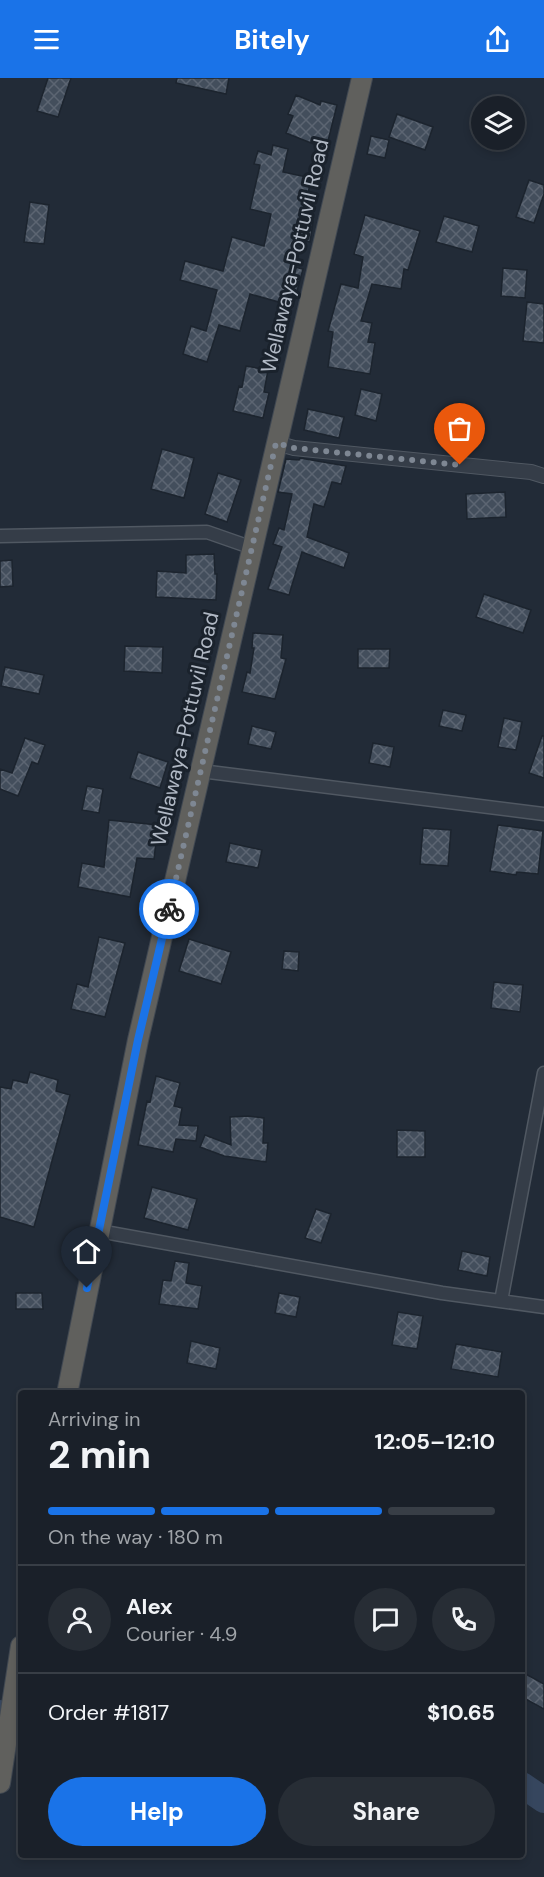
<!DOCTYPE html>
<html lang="en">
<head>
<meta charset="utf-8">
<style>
	body { margin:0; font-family:"DM Sans",sans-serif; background:#272d35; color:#f1f3f6; height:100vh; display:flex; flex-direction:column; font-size:22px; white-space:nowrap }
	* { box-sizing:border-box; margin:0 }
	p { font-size:20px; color:#9fa3a8 }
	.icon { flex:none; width:33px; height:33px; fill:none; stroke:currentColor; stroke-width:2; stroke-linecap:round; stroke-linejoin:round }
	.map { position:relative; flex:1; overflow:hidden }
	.details { position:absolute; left:18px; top:1312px; width:507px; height:468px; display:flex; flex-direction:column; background:#1a2029; border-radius:6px; box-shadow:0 3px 9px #0003,0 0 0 2px #383e46 }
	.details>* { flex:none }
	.tools { position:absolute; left:471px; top:18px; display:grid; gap:12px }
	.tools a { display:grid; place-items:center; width:54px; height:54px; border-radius:50%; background:#1a2029; box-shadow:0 3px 9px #0003,0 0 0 2px #383e46; font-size:30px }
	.pin { position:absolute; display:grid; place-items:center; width:51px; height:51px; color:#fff; margin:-62px -26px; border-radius:50% 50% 50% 0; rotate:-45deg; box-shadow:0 0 6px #0007 }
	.pin .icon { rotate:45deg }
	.courier { position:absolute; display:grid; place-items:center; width:60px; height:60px; margin:-30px; border:4px solid #1a73e8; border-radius:50%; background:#fff; color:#222; box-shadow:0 2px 8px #0007 }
	.headline em { font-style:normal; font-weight:700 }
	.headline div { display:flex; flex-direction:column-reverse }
	.headline { display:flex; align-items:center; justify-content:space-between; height:102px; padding:0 30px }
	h1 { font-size:39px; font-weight:700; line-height:45px }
	.bar { display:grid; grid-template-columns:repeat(4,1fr); gap:9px 6px; align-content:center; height:72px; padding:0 30px }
	.bar i { height:8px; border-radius:4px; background:#383e46 }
	.bar .on { background:#1a73e8 }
	.bar p { grid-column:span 4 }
	.line { display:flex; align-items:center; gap:15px; padding:0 30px; border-top:2px solid #383e46 }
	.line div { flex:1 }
	.round { display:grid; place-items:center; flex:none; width:63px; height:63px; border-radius:32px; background:#272d35 }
	.button { display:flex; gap:12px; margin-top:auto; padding:12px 30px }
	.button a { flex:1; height:69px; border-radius:36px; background:#1a73e8; color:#fff; font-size:24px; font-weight:700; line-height:69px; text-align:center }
	.button a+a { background:#272d35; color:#f1f3f6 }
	header { display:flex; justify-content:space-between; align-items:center; height:78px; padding:0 30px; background:#1a73e8; color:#fff; font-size:27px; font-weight:700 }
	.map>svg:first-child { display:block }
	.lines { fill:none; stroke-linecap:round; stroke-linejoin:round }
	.river { stroke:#36465e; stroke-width:26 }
	.building { fill:url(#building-cross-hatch); stroke:#1c242e; stroke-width:1.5 }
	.minor-casing { stroke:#505862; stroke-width:15 }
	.tertiary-casing { stroke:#505862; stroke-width:16 }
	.trunk-casing { stroke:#404852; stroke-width:22 }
	.minor { stroke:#353d48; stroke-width:12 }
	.tertiary { stroke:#353d48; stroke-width:14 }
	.trunk { stroke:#60605d; stroke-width:20 }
	.done { stroke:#7e8793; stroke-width:6; stroke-dasharray:0 10.8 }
	.route { stroke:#1a73e8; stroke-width:8 }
	.labels { text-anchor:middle; stroke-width:6; stroke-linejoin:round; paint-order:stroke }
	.street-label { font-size:21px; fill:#b0b8c4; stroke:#1a222c }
</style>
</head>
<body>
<header><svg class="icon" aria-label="menu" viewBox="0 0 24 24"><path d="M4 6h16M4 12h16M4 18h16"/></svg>Bitely<svg class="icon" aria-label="share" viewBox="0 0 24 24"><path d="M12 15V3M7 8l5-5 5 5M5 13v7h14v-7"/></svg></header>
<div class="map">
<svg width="544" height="1799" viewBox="0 0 544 1799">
	<defs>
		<pattern id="building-cross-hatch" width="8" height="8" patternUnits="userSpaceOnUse" patternTransform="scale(1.5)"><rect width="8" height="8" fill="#434e5c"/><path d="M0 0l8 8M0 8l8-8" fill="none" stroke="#5c6572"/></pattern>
	</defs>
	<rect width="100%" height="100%" fill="#222b37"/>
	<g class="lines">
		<path class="river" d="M0,1635L21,1641
			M522,1707L544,1722"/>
	</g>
	<path class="building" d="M48,0H71L58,39L37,33Z
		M177,0H229L226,16L176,5Z
		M296,17L320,27L321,23L337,27L326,71L286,55L293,38L288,36Z
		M397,36L433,49L425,72L389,59Z
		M371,58L389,62L385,80L367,76Z
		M273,67L288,71L283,94L311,100L303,142L313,144L310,164L298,162L294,189L303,191L293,228L250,216L240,253L219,247L207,284L183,276L191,248L206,253L217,212L180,202L185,183L223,193L232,159L264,168L271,136L250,131L260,87L254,86L258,73L271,77Z
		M529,102L544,107V116L534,145L516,139Z
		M30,124L49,127L44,166L24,164Z
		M365,137L420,153L408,192L404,191L401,211L372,206L361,243L372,245L368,264L375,265L370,296L328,289L333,254L328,253L341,206L358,210L363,179L354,176Z
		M444,138L479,148L472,174L436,164Z
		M503,190L527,192L525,220L501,218Z
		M527,224L544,226V265L523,263Z
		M246,288L268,292L264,314L269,315L263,340L233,333L239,308L242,309Z
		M361,311L382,316L376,343L355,337Z
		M308,331L344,339L339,360L304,352Z
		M162,371L194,380L184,420L151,411Z
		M300,380L346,388L341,406L332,404L324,429L314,426L307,459L349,475L344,490L302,474L289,517L268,511L282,469L273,466L279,450L284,452L292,416L278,414L286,381L299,382Z
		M218,395L241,402L227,444L205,436Z
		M505,414L506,439L467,441L466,416Z
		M214,476L215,496H217L216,522L156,519L157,493L186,495V477Z
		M12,482L13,508L0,509V483Z
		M484,516L531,532L523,555L476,539Z
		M253,555L283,557L281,580L286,581L275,621L242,614L247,594L250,595L254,570H252Z
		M125,568L163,569L162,595L124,593Z
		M358,571H390L389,590H358Z
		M5,589L44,597L39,616L1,608Z
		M443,632L466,637L462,653L439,648Z
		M504,640L522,644L516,672L498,669Z
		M252,648L276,654L271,671L248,666Z
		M542,658H544V700L529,695Z
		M25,660L45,667L38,686L32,684L18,718L0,711V691L12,695Z
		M373,665L394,669L390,689L369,685Z
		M138,674L168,684L160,710L130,700Z
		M87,708L103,711L99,735L82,732Z
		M109,742L158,747L154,781L137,780L130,819L78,809L82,785L104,789Z
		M498,747L543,753L538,796L517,794L516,797L490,793Z
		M423,750L451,752L448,788L420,786Z
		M230,765L262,772L258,790L226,784Z
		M99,859L125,865L105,939L71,931L77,906L88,909Z
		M189,861L231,874L221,906L179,893Z
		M284,873L299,874L298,893L282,891Z
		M494,904L523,907L520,934L491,930Z
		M30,994L58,1002L56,1013L70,1017L34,1149L0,1139V1009L11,1011L13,1002L27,1005Z
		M156,998L180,1005L174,1028L182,1030L179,1047L198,1048L196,1063L176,1061L173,1074L138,1067L147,1023L150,1024Z
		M248,1038L264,1040L263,1065H268L266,1084L224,1078L200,1069L205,1057L231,1067L230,1039Z
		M397,1052L425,1053V1079H397Z
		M152,1109L197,1121L188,1152L144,1140Z
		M316,1131L331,1136L321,1165L305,1160Z
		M462,1173L490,1179L487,1198L458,1192Z
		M175,1183L189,1185L186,1205L202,1208L198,1231L159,1226L163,1202L171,1203Z
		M16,1215H42L43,1231H16Z
		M279,1215L300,1219L296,1239L275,1235Z
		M398,1234L423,1238L417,1271L392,1267Z
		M191,1263L220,1270L216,1291L187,1285Z
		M456,1266L502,1274L498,1299L451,1291Z
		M522,1594L544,1606V1631L522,1619Z"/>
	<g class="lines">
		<defs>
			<path id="minor" d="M0,458L207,454L250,469
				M201,693L544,736
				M99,1153L442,1215L544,1229
				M501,1223L544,995"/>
			<path id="tertiary" d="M276,365L294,370L531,394L544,398"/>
			<path id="trunk" d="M67,1316L138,962L362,0
				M0,1705L21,1568"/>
		</defs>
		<use href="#minor" class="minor-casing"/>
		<use href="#tertiary" class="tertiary-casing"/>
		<use href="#trunk" class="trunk-casing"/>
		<use href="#minor" class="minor"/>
		<use href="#tertiary" class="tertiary"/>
		<use href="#trunk" class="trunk"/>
	</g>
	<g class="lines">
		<path class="done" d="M169,831L276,365L294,370L460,387"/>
		<path class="route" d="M87,1210L138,962L169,831"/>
	</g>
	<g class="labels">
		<g class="street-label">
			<text transform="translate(295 178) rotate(-77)" y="7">Wellawaya-Pottuvil Road</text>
			<text transform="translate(185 651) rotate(-77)" y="7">Wellawaya-Pottuvil Road</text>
		</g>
	</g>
</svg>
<div class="tools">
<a><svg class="icon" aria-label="layers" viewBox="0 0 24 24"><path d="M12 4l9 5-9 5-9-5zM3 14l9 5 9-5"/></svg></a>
</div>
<div class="pin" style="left:460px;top:387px;background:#ea580c"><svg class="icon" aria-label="bag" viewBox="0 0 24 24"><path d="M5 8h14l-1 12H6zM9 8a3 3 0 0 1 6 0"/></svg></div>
<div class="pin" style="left:87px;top:1210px;background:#1f2937"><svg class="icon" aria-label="home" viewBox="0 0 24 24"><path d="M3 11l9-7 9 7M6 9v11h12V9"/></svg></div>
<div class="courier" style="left:169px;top:831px"><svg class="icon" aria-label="bike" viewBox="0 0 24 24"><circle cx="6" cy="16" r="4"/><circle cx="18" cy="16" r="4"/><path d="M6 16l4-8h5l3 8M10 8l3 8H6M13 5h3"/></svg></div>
<section class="details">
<div class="headline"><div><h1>2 min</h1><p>Arriving in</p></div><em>12:05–12:10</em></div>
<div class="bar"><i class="on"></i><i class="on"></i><i class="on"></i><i></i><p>On the way · 180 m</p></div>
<div class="line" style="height:108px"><a class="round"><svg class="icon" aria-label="person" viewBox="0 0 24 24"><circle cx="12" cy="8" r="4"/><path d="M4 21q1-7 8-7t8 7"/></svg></a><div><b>Alex</b><p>Courier · 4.9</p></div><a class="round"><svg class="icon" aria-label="chat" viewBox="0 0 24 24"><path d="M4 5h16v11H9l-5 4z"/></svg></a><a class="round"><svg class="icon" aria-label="phone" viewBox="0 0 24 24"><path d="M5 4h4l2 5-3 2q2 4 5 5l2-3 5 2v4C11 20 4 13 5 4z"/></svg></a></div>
<div class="line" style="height:78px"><div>Order #1817</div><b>$10.65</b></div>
<div class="button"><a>Help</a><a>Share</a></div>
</section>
</div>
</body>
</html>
